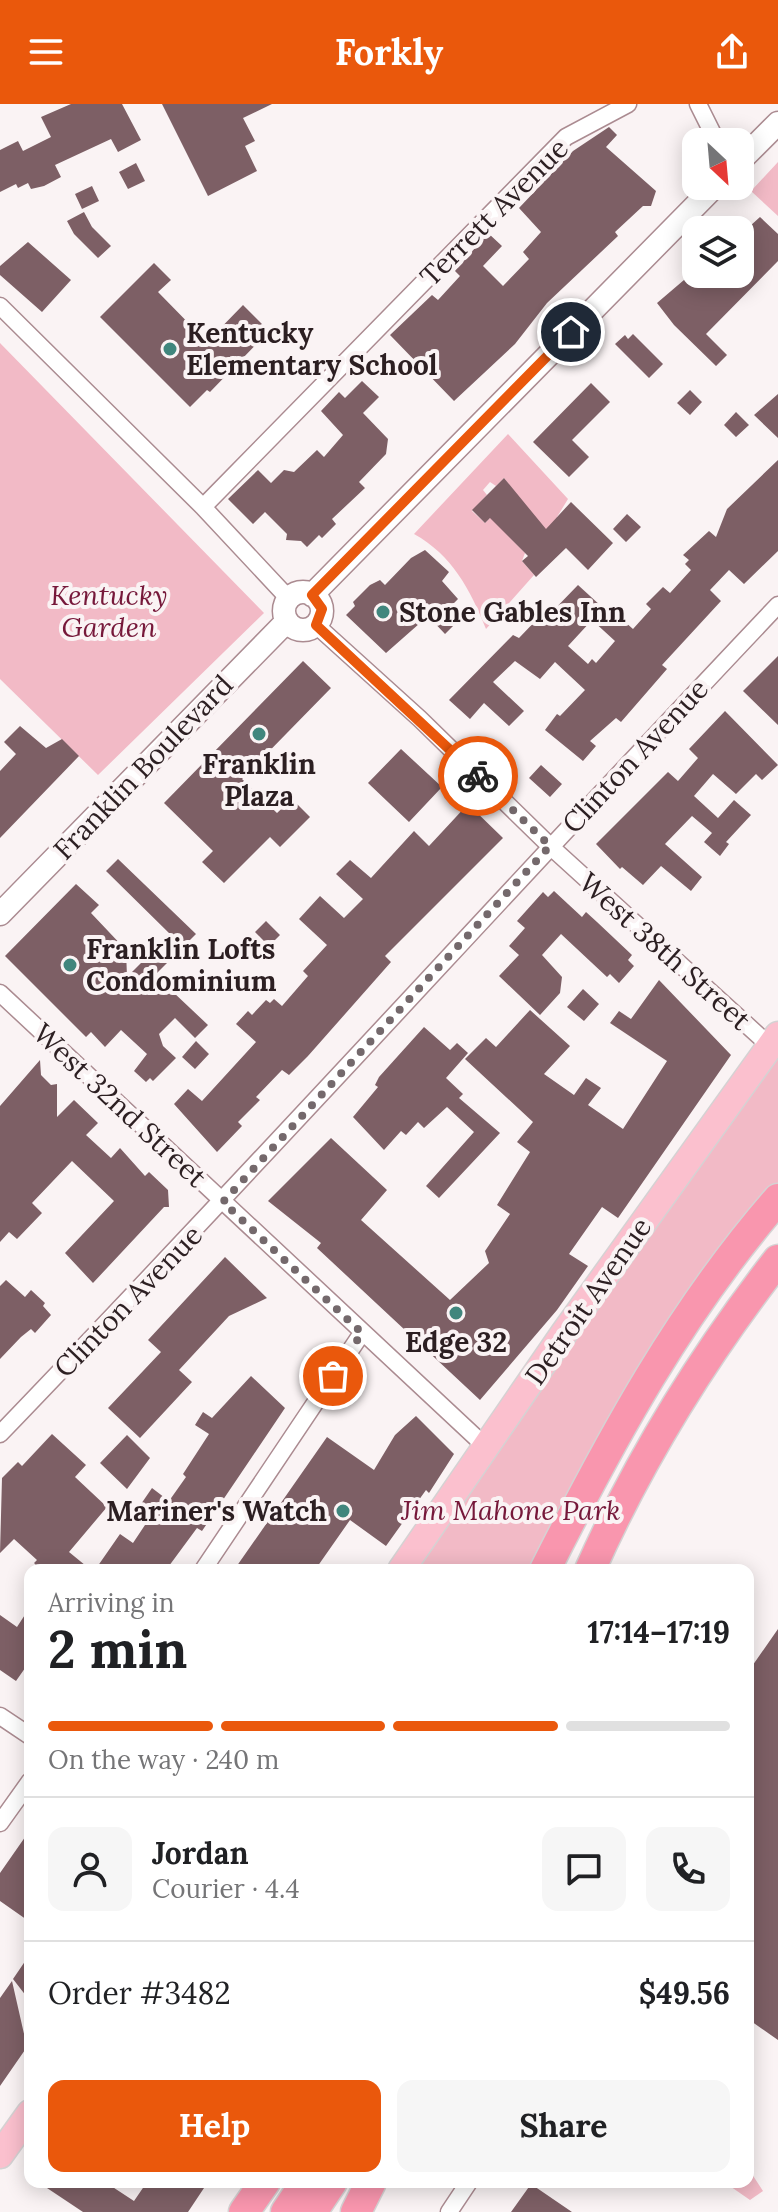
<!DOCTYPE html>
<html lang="en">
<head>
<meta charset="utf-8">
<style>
	body { margin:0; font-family:Lora,serif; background:#f6f6f6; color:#202124; height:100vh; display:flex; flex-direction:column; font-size:30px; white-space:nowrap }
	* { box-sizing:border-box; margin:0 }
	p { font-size:26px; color:#757577 }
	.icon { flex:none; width:44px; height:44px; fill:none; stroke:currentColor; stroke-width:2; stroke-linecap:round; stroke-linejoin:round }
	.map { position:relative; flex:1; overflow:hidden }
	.sheet { position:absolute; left:24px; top:1460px; width:730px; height:624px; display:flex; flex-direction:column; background:#fff; border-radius:16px; box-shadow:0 4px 20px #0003 }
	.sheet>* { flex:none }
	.needle { width:52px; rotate:154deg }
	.controls { position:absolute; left:682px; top:24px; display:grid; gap:16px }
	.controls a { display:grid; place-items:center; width:72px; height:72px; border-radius:16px; background:#fff; box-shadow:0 4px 20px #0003; font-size:40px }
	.pin { position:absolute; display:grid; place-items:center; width:68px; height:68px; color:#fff; margin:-34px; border:4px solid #fff; border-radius:50%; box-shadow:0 2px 8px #0007 }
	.courier { position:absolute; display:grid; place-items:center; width:80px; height:80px; margin:-40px; border:6px solid #ea580c; border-radius:50%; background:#fff; color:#222; box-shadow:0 2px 10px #0007 }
	.overview em { font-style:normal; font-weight:700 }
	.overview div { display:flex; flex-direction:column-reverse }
	.overview { display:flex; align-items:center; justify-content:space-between; height:136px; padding:0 24px }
	h1 { font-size:52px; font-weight:700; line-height:60px }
	.bar { display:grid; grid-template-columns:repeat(4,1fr); gap:12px 8px; align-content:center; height:96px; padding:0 24px }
	.bar i { height:10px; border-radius:6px; background:#e0e0e0 }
	.bar .current { background:#ea580c }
	.bar p { grid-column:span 4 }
	.line { display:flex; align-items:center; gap:20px; padding:0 24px; border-top:2px solid #e0e0e0 }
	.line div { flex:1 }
	.round { display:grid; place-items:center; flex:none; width:84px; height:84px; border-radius:16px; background:#f6f6f6 }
	.primary-button { display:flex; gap:16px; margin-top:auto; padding:16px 24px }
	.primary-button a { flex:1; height:92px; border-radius:16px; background:#ea580c; color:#fff; font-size:32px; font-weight:700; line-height:92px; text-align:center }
	.primary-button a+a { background:#f6f6f6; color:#202124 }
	header { display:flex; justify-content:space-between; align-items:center; height:104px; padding:0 24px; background:#ea580c; color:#fff; font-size:36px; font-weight:700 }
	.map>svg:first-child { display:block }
	.green { fill:#f2bac6 }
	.building { fill:#7d5f65; fill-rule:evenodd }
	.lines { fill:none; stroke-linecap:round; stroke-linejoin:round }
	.street-casing { stroke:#ab8b91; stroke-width:19 }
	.secondary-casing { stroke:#ab8b91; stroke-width:25 }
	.primary-casing { stroke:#d5d2d3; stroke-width:29 }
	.highway-casing { stroke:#d5d2d3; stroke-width:33 }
	.street { stroke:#fff; stroke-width:16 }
	.secondary { stroke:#fff; stroke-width:22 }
	.primary { stroke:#fbc0ce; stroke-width:26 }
	.highway { stroke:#f996ae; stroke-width:30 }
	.done { stroke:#74696c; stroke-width:8; stroke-dasharray:0 14.4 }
	.route { stroke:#ea580c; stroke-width:10 }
	.poi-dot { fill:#40867d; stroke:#faf3f4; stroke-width:3 }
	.labels { text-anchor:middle; stroke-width:8; stroke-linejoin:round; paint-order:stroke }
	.street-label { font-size:28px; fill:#2c1f22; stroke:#faf3f4 }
	.poi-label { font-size:28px; font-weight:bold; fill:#2c1f22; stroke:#faf3f4; text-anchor:start }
	.park-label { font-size:28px; font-style:italic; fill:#76183a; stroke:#faf3f4 }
</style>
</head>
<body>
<header><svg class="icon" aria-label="menu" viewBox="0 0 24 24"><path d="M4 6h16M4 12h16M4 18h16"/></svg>Forkly<svg class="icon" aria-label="share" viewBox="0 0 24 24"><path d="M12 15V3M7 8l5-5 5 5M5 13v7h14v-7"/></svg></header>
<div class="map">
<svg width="778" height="2108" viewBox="0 0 778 2108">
	<rect width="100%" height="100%" fill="#faf3f4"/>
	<path class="green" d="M778,58V112L751,87Z
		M0,239L264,509L98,671L0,575Z
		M508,330L568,395L557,413L556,442L504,374L496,382L490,378L483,386L487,391L472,407L485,419L493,411L497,420L525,449L522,457L534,471L486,525C470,485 452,451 414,430Z
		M778,931V1095L545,1466H401Z
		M748,2064L763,2087L750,2096L724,2078H748Z"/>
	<path class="building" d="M71,0H122L141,36L118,48L111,35L55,61L61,73L44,82L31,85L28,79L18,84L16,80L0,88V46L18,37L23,47L51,33L41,13Z
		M162,0H272L243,14L255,37L245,42L257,67L208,92Z
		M609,23L617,31L606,43L656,87L651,102H643L615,128L618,132L547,199L515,240L454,297L390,231L432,191L438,196L460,172L455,167L488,129L502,142L483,162L503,182L529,155L523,148L541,128L519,104L573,47Z
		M136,59L145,77L128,85L119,68Z
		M92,82L99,97L82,105L75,90Z
		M84,108L92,123L111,142L98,154L74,130L67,117Z
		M760,113L778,130V157L706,230L727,251L716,262L674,221L657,199L691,170H740V131Z
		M28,138L71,176L42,208L0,171V162Z
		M154,159L171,176L158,188L207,238L243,201L269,227L210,288L207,286L190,303L100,213Z
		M633,230L663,260L649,274L615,240L625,231L628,235Z
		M362,277L379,293L363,309L388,335L386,350L359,378L365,384L332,415L336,420L322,434L319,431L307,443L301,437L286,436L287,430L265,408L253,420L228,395L258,366L271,379L284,366L294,368L317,346L324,353L343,331L321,307L339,288L345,294Z
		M591,279L610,298L572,336L589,353L569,373L533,338Z
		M690,286L702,298L690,311L677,299Z
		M778,290V334L754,311Z
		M736,308L749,321L736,333L724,321Z
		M778,356V447L744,480L729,466L710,486L721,497L662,561L667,565L621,618L616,614L590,637L596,642L583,657L545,626L557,610L560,612L585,586L555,558L540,575L515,557L493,578L524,607L509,622L484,599L470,615L449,596L513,531L519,534L542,510L546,514L578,481L613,513L616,510L633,525L651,505L646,500L663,483L670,489L691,466L685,460L689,456L683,451L709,427L716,433L727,405ZM592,516L615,537L596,559L592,555L588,560L568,542Z
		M504,374L546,425L571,398L613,439L588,466L566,444L536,473L522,457L528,452L490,414L485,419L472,406Z
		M627,410L641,423L626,438L613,425Z
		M425,446L449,468L442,477L458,495L446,507L457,518L445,530L428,512L386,549L346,511L355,502L353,498L370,481L380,476L385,481L411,454Z
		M778,552V621L743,587Z
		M303,557L331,584L242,675L277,709L292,695L310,713L280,743L270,733L224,779L202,758L213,747L164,699Z
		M725,607L778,661L762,676L756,670L736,690L713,670L694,692L718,714L734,696L751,711L726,738L729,740L720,752L704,738L712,729L692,712L665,740L702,773L691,787L661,762L643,781L622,763L620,765L596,740L668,668L678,677L698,654L689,645Z
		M20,622L46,644L62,635L79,652L0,734V667L16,650L4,638Z
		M401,645L442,683L409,718L368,679Z
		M541,661L562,680L550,693L529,674Z
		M468,700L503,734L385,852L391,858L308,952L289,971L282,966L256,993L260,996L238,1018L242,1022L217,1048L174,1000L188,985L202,997L256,938L236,920L248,907L252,911L266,896L270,899L274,895L282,902L308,872L303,867L327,841L299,815L320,792L344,814L363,795L336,770L350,756L371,774L414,727L429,742Z
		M118,755L196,830L155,871L208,921L195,934L175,914L159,930L163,942L176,954L153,977L150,974L146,978L134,967L147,950L121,926L105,943L91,928L86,933L5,852L76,780L99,801L91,809L126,846L127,873L170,830L106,767Z
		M554,787L582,813L586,808L597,818L632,851L628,856L634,862L619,879L610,870L607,873L561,830L542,851L562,873L560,889L540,911L499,872L519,851L509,842L525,824L517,817L543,788L548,793Z
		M266,817L280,831L269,842L255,828Z
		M659,876L731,951L618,1114L602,1103L569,1150L588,1162L557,1206L480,1296L317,1144L321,1139L268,1097L331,1034L387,1086L361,1116L450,1196L489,1159L485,1147L510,1110L497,1101L530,1048L517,1038L533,1018L465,955L486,934L496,943L530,906L570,942L544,970L574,991L586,974L601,984L588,1001L623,1025L667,957L610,919L619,907L631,915Z
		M583,885L599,900L584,917L567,903Z
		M424,923L450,946L457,939L468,949L446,974L463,990L459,994L500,1029L439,1094L426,1082L474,1028L447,1003L424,1024L418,1018L406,1031L401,1027L384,1046L353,1013L378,983L375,981L379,973Z
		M196,937L209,950L195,965L182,953Z
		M40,956L41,971L51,981L57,980V1013L74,996L98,1019L86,1031L111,1054L120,1044L145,1072L149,1068L168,1086L169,1103H164L93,1179L65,1149L114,1097L72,1057L32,1099L42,1109L17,1135L9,1128L0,1138V1002Z
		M225,1153L267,1194L229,1212L179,1266L192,1278L140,1334L108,1304L161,1248L148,1236Z
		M6,1176L25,1193L31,1186L45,1199L43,1202L51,1211L35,1229L31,1225L21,1233L0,1255V1182Z
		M251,1272L285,1304L202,1427L197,1424L166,1466H95L120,1430L133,1439L153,1409L141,1400L152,1384L169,1397L186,1373L183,1370L209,1330L195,1321L203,1308L212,1314Z
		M416,1312L454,1350L429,1389L426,1386L386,1442L350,1416L315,1466H234L327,1333L374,1366L395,1331Z
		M52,1330L86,1361L75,1373L107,1403L69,1448L91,1466H41L34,1459L37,1456L14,1435L0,1449L2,1374L18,1358L22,1362Z
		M127,1331L150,1354L127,1385L100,1359Z
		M30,1503V1557L16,1577L0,1566V1511L17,1523Z
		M778,1525V1936L748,1915V1568Z
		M30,1726V1818L0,1797V1769Z
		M30,1850V1897L13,1875Z
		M12,1877L27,1943L0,1982V1894Z
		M38,2078H105L134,2097L147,2078H208L188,2108H83Z
		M531,2080L572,2108H511Z"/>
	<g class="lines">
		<defs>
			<path id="street" d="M698,0L717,38
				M0,202L203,403L289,495
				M203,403L566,33L628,0
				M316,521L420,615L550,742L770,942
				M0,889L486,1343
				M0,1330C263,1057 517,776 778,501
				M203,1466L362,1229
				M0,1612L30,1632
				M0,1719L30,1677
				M449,2108L469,2078"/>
			<path id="secondary" d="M740,57L778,19
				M284 507a19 19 0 1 1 38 0a19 19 0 1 1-38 0Z
				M312,491L715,82
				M0,810L287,517"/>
			<path id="primary" d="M401,1466L564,1229L778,931
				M0,2051L30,2009"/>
			<path id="highway" d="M545,1466C611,1335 681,1206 778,1095
				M590,1466C639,1356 704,1251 778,1156
				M244,2108L265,2078
				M286,2108L306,2078
				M312,2108L332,2078
				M356,2108L371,2078"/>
		</defs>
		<use href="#street" class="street-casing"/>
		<use href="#secondary" class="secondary-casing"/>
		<use href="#primary" class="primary-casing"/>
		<use href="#highway" class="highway-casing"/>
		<use href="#street" class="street"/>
		<use href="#secondary" class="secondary"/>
		<use href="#primary" class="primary"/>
		<use href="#highway" class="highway"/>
	</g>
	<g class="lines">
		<path class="done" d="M333,1272L362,1229L223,1098L550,742L478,672"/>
		<path class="route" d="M478,672L316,521L322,505L312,491L571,228"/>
	</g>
	<g class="poi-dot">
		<circle cx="170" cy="245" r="8"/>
		<circle cx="383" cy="508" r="8"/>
		<circle cx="259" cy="630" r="8"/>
		<circle cx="70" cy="861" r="8"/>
		<circle cx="456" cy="1209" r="8"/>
		<circle cx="343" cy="1407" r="8"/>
	</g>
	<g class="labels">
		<g class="street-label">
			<text transform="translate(494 108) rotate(-45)" y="10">Terrett Avenue</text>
			<text transform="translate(635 652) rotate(-47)" y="10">Clinton Avenue</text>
			<text transform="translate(143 663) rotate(-46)" y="10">Franklin Boulevard</text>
			<text transform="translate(665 847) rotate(42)" y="10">West 38th Street</text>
			<text transform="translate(120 1001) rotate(43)" y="10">West 32nd Street</text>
			<text transform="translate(128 1197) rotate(-46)" y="10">Clinton Avenue</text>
			<text transform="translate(588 1197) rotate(-55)" y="10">Detroit Avenue</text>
		</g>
		<g class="poi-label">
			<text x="186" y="239">Kentucky<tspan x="186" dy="32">Elementary School</tspan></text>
			<text x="399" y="518">Stone Gables Inn</text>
			<text x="259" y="670" text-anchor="middle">Franklin<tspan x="259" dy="32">Plaza</tspan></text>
			<text x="86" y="855">Franklin Lofts<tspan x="86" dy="32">Condominium</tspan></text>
			<text x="456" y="1248" text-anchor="middle">Edge 32</text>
			<text x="327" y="1417" text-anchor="end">Mariner's Watch</text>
		</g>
		<g class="park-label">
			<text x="109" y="501">Kentucky<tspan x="109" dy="32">Garden</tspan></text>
			<text x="511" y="1416">Jim Mahone Park</text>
		</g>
	</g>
</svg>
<div class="controls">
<a><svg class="needle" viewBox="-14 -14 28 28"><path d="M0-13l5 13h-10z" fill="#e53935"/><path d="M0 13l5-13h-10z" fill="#757577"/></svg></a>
<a><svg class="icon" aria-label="layers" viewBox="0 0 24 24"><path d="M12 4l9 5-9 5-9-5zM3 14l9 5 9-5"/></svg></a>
</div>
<div class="pin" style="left:333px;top:1272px;background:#ea580c"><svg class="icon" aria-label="bag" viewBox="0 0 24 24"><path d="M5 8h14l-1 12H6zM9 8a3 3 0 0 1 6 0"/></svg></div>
<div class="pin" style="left:571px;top:228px;background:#1f2937"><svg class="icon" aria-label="home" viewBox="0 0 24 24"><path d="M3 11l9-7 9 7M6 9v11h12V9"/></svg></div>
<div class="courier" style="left:478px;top:672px"><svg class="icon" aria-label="bike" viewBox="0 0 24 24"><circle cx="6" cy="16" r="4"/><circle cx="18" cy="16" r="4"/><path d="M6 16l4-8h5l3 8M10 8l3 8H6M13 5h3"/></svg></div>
<section class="sheet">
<div class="overview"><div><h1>2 min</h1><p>Arriving in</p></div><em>17:14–17:19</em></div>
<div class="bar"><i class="current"></i><i class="current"></i><i class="current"></i><i></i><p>On the way · 240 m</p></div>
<div class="line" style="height:144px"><a class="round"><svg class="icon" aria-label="person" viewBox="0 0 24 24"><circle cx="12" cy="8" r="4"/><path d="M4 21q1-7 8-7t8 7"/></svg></a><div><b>Jordan</b><p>Courier · 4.4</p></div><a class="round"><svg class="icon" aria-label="chat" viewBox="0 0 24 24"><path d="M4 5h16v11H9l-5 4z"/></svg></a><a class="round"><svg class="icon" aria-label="phone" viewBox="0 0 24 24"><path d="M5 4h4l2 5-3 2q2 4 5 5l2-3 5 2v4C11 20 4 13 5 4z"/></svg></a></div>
<div class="line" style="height:104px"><div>Order #3482</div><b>$49.56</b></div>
<div class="primary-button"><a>Help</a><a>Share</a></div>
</section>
</div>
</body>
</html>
